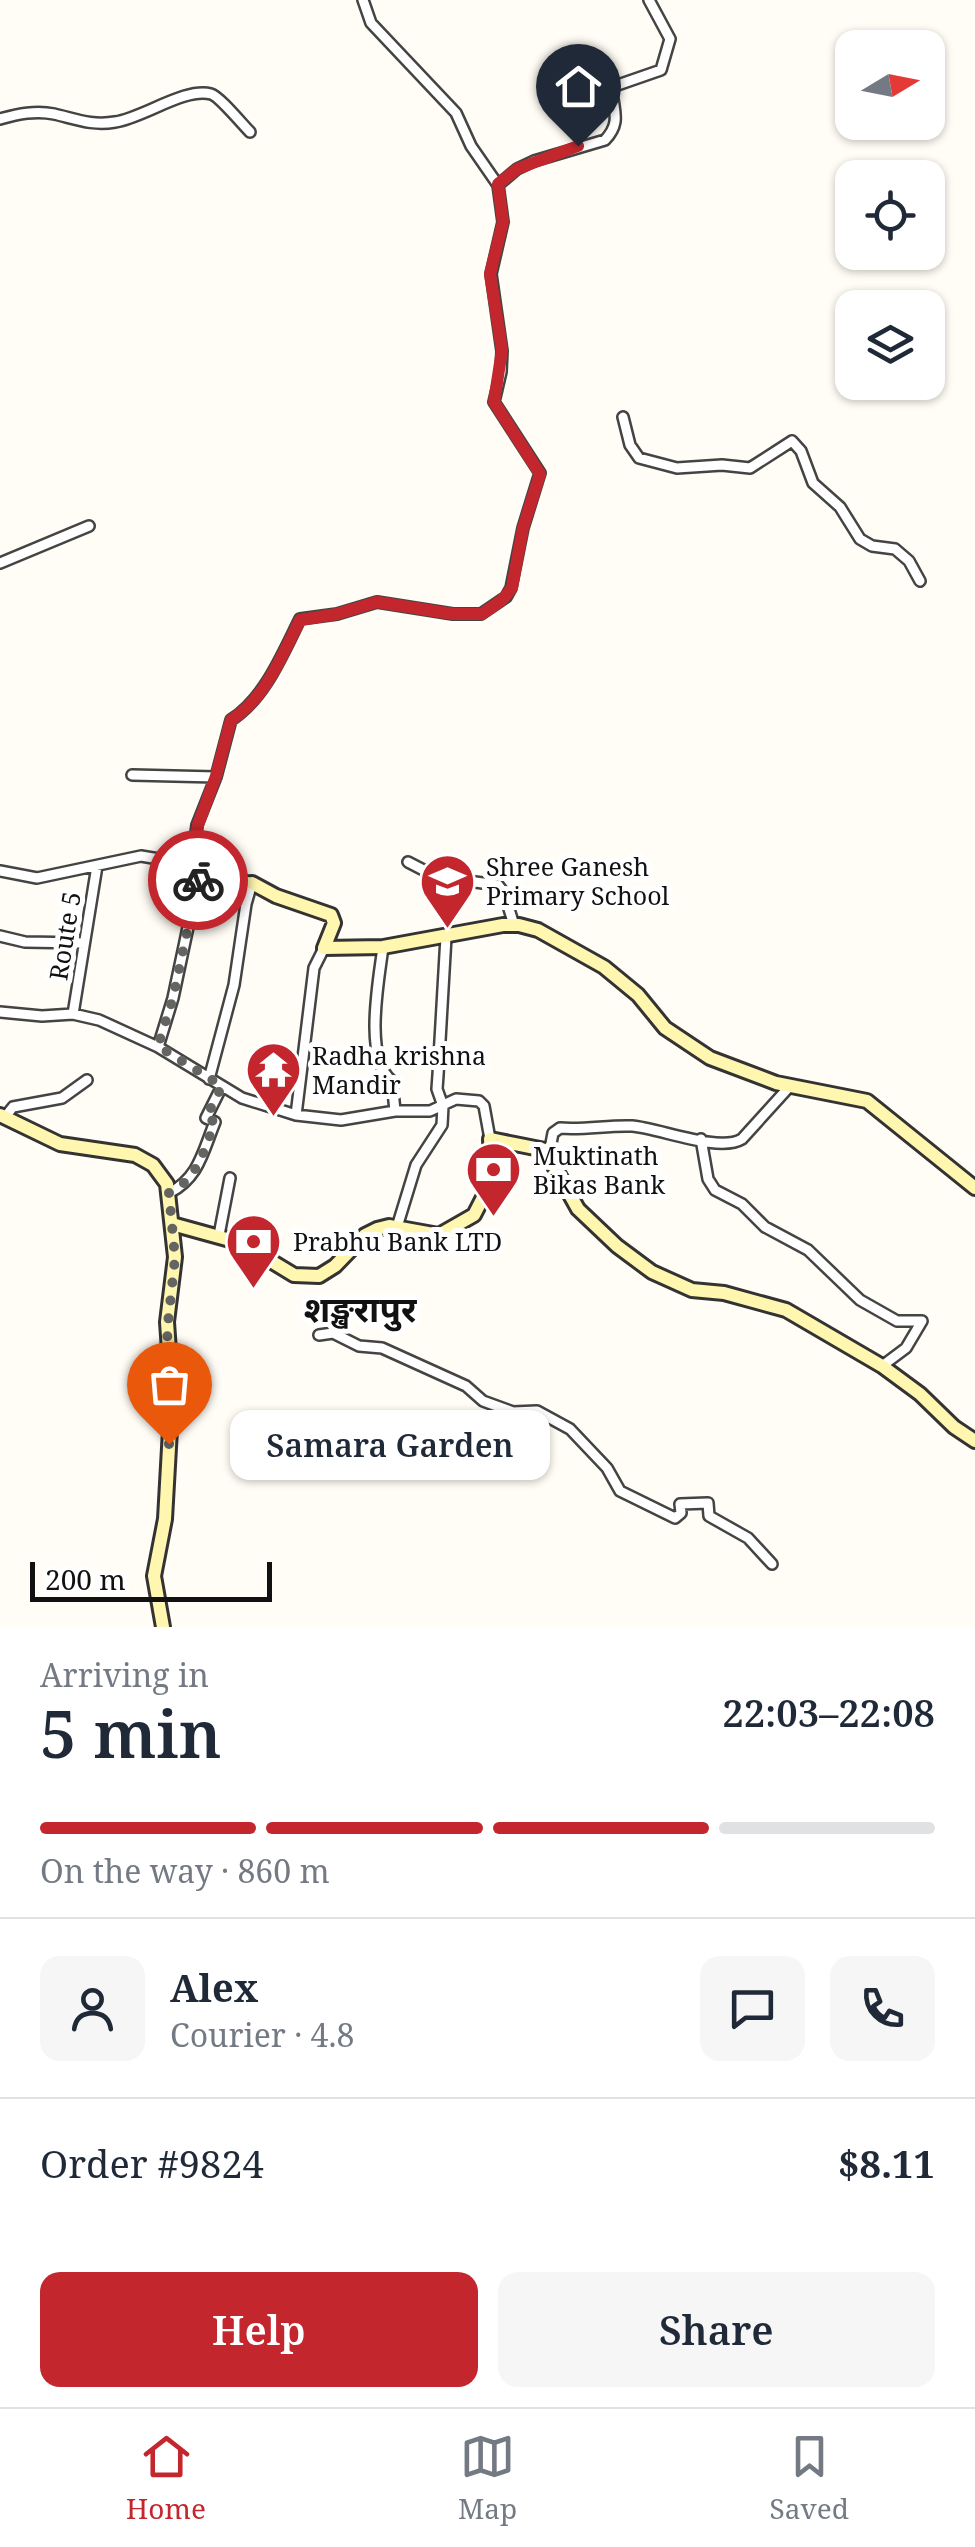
<!DOCTYPE html>
<html lang="en">
<head>
<meta charset="utf-8">
<style>
	body { margin:0; font-family:"Noto Serif","Noto Sans Devanagari",serif; background:#f6f6f7; color:#1f2937; height:100vh; display:flex; flex-direction:column; font-size:38px; white-space:nowrap }
	* { box-sizing:border-box; margin:0 }
	p { font-size:32px; color:#747a83 }
	.icon { flex:none; width:55px; height:55px; fill:none; stroke:currentColor; stroke-width:2; stroke-linecap:round; stroke-linejoin:round }
	.map { position:relative; height:1627px; overflow:hidden }
	.details { display:flex; flex-direction:column; background:#fff; flex:1 }
	.details>* { flex:none }
	.needle { width:65px; rotate:80deg }
	.tools { position:absolute; left:835px; top:30px; display:grid; gap:20px }
	.tools a { display:grid; place-items:center; width:110px; height:110px; border-radius:20px; background:#fff; box-shadow:0 2px 8px #0004; font-size:50px }
	.scale { position:absolute; left:30px; bottom:25px; width:242px; box-sizing:border-box; padding-left:10px; border:5px solid #111; border-top:0; font-size:28px; line-height:35px; white-space:nowrap; color:#111; -webkit-text-stroke:8px #fff; paint-order:stroke }
	.pin { position:absolute; display:grid; place-items:center; width:85px; height:85px; color:#fff; margin:-102px -42px; border-radius:50% 50% 50% 0; rotate:-45deg; box-shadow:0 0 10px #0007 }
	.pin .icon { rotate:45deg }
	.courier { position:absolute; display:grid; place-items:center; width:100px; height:100px; margin:-50px; border:8px solid #c4262e; border-radius:50%; background:#fff; color:#222; box-shadow:0 2px 12px #0007 }
	.bubble { position:absolute; height:70px; border-radius:20px; background:#fff; box-shadow:0 2px 8px #0004; font-size:32px; font-weight:600; line-height:70px; text-align:center }
	.head em { font-style:normal; font-weight:600 }
	.head div { display:flex; flex-direction:column-reverse }
	.head { display:flex; align-items:center; justify-content:space-between; height:170px; padding:0 40px }
	h1 { font-size:65px; font-weight:600; line-height:75px }
	.bar { display:grid; grid-template-columns:repeat(4,1fr); gap:15px 10px; align-content:center; height:120px; padding:0 40px }
	.bar i { height:12px; border-radius:8px; background:#e0e1e3 }
	.bar .selected { background:#c4262e }
	.bar p { grid-column:span 4 }
	.line { display:flex; align-items:center; gap:25px; padding:0 40px; border-top:2px solid #e0e1e3 }
	.line div { flex:1 }
	.round { display:grid; place-items:center; flex:none; width:105px; height:105px; border-radius:20px; background:#f6f6f7 }
	.button { display:flex; gap:20px; margin-top:auto; padding:20px 40px }
	.button a { flex:1; height:115px; border-radius:20px; background:#c4262e; color:#fff; font-size:40px; font-weight:600; line-height:115px; text-align:center }
	.button a+a { background:#f6f6f7; color:#1f2937 }
	.tabs { display:flex; justify-content:space-around; align-items:center; height:140px; border-top:2px solid #e0e1e3; background:#fff; font-size:28px; color:#747a83 }
	.tabs a { display:grid; justify-items:center; gap:5px }
	.tabs .selected { color:#c4262e }
	.map>svg:first-child { display:block }
	.lines { fill:none; stroke-linecap:round; stroke-linejoin:round }
	.street-casing { stroke:#444; stroke-width:14 }
	.secondary-casing { stroke:#333; stroke-width:18 }
	.street { stroke:#fff; stroke-width:9 }
	.secondary { stroke:#fff6b0; stroke-width:12 }
	.done { stroke:#646461; stroke-width:10; stroke-dasharray:0 18 }
	.route { stroke:#c4262e; stroke-width:12 }
	.labels { text-anchor:middle; stroke-width:10; stroke-linejoin:round; paint-order:stroke }
	.poi-label { font-size:25px; fill:#111; stroke:#fff; text-anchor:start }
	.street-label { font-size:25px; fill:#111; stroke:#fff }
	.district-label { font-size:35px; font-weight:bold; fill:#111; stroke:#fff }
</style>
</head>
<body>
<div class="map">
<svg width="975" height="1627" viewBox="0 0 975 1627">
	<rect width="100%" height="100%" fill="#fffdf5"/>
	<g class="lines">
		<defs>
			<path id="street" d="M0,119C18,114 36,110 54,114C76,119 92,126 115,122C143,118 185,87 211,94C219,96 242,124 250,132
				M498,185L517,169L534,161L605,140C623,121 612,109 612,87L661,70L670,39L649,0
				M623,417L630,445L639,458L677,468L722,465L750,468L792,441L801,451L813,483L840,507L860,539L872,546L895,549L909,561L920,581
				M0,563L89,526
				M132,775L216,777
				M408,862L437,877L498,885L504,893L514,925
				M192,864L197,825L216,777L231,720C265,698 282,655 300,619L337,614L377,602L453,614H481L506,597L511,588L523,528L540,473L494,402L501,372L502,351L491,274L503,222L498,185L471,146L456,113L371,23L363,0
				M0,871L37,878L141,856L201,866L252,883L246,904L234,985L209,1079
				M0,936L25,942L84,943
				M383,947C379,979 363,1059 392,1081L395,1111
				M0,1012L42,1016L73,1014L99,1020L158,1047L242,1098L296,1115L341,1120L395,1111H430L456,1099L479,1101L484,1106L490,1139
				M73,1014L97,866
				M158,1047L173,998L201,866
				M296,1115L314,968L324,948
				M5,1117L13,1107L62,1098L87,1080
				M701,1139L708,1179L715,1190L742,1204L765,1227L808,1250L860,1300L897,1321H922L906,1348L882,1366
				M549,1154L553,1133L560,1128C585,1130 608,1125 632,1126C659,1128 719,1153 742,1139L790,1086
				M169,1193C199,1178 203,1151 215,1122L206,1118L222,1086
				M397,1227L416,1165L442,1125L443,1106L437,1089L438,1075L446,937
				M219,1235L230,1178
				M319,1335L333,1333L359,1346L382,1348L466,1386L483,1401L513,1412L537,1411L570,1429L607,1468L620,1491L675,1518L681,1513L680,1504L708,1503L709,1516L748,1538L772,1564
				M351,1473H397L432,1451L447,1448L470,1426L493,1432H503L502,1438L513,1445"/>
			<path id="secondary" d="M252,883L276,896L331,915L334,923L324,948L383,947L503,925H519L538,930L604,967L638,995L665,1028L710,1058L776,1083L867,1101L975,1188
				M0,1115L60,1144L135,1155L153,1165L167,1184L175,1257L167,1322L172,1394L165,1519L154,1576L163,1627
				M172,1224L241,1243L294,1275L319,1276L335,1266L365,1235L377,1229L389,1226L439,1235L474,1215L492,1180L490,1139L545,1150L578,1209L617,1246L652,1272L692,1290L724,1293L786,1310L882,1366L920,1394L954,1427L975,1441"/>
		</defs>
		<use href="#street" class="street-casing"/>
		<use href="#secondary" class="secondary-casing"/>
		<use href="#street" class="street"/>
		<use href="#secondary" class="secondary"/>
	</g>
	<g class="lines">
		<path class="done" d="M169,1444L172,1394L167,1332L175,1258L169,1193C198,1179 204,1150 215,1122L206,1118L222,1086L158,1046L173,998L198,880"/>
		<path class="route" d="M198,880L201,866L192,864L198,825L216,776L231,720C266,698 282,655 300,620L337,614L377,602L453,614H482L502,600L512,588L523,528L540,474L494,402L502,350L490,274L503,222L498,184L517,169L578,146"/>
	</g>
	<defs>
		<symbol id="school-pin" viewBox="-11 -11 22 30"><path d="M0 17L-7.5 6A9.5 9.5 0 1 1 7.5 6Z" fill="#c4262e" stroke="#fff"/><path d="M0-5L7-2L0 1L-7-2ZM-4 1L0 2.5L4 1V4Q0 6-4 4Z" fill="#fff"/></symbol>
		<symbol id="temple-pin" viewBox="-11 -11 22 30"><path d="M0 17L-7.5 6A9.5 9.5 0 1 1 7.5 6Z" fill="#c4262e" stroke="#fff"/><path d="M0-6L5-2H3V0L6.5 2.5H4V6H1.5V3h-3V6H-4V2.5H-6.5L-3 0V-2H-5Z" fill="#fff"/></symbol>
		<symbol id="bank-pin" viewBox="-11 -11 22 30"><path d="M0 17L-7.5 6A9.5 9.5 0 1 1 7.5 6Z" fill="#c4262e" stroke="#fff"/><path d="M-6-4H6V4H-6ZM0-2.3a2.3 2.3 0 1 0 0 4.6a2.3 2.3 0 1 0 0-4.6Z" fill="#fff"/></symbol>
	</defs>
	<g fill-rule="evenodd">
		<use href="#school-pin" x="416" y="850" width="63" height="86"/>
		<use href="#temple-pin" x="242" y="1038" width="63" height="86"/>
		<use href="#bank-pin" x="462" y="1138" width="63" height="86"/>
		<use href="#bank-pin" x="222" y="1210" width="63" height="86"/>
	</g>
	<g class="labels">
		<g class="poi-label">
			<text x="486" y="876">Shree Ganesh<tspan x="486" dy="29">Primary School</tspan></text>
			<text x="312" y="1065">Radha krishna<tspan x="312" dy="29">Mandir</tspan></text>
			<text x="533" y="1165">Muktinath<tspan x="533" dy="29">Bikas Bank</tspan></text>
			<text x="293" y="1251">Prabhu Bank LTD</text>
		</g>
		<g class="street-label">
			<text transform="translate(65 936) rotate(-81)" y="9">Route 5</text>
		</g>
		<g class="district-label">
			<text x="360" y="1322">शङ्खरापुर</text>
		</g>
	</g>
</svg>
<div class="tools">
<a><svg class="needle" viewBox="-14 -14 28 28"><path d="M0-13l5 13h-10z" fill="#e53935"/><path d="M0 13l5-13h-10z" fill="#747a83"/></svg></a>
<a><svg class="icon" aria-label="locate" viewBox="0 0 24 24"><circle cx="12" cy="12" r="6"/><path d="M12 2v4M12 18v4M2 12h4M18 12h4"/></svg></a>
<a><svg class="icon" aria-label="layers" viewBox="0 0 24 24"><path d="M12 4l9 5-9 5-9-5zM3 14l9 5 9-5"/></svg></a>
</div>
<div class="scale">200 m</div>
<div class="pin" style="left:169px;top:1444px;background:#ea580c"><svg class="icon" aria-label="bag" viewBox="0 0 24 24"><path d="M5 8h14l-1 12H6zM9 8a3 3 0 0 1 6 0"/></svg></div>
<div class="pin" style="left:578px;top:146px;background:#1f2937"><svg class="icon" aria-label="home" viewBox="0 0 24 24"><path d="M3 11l9-7 9 7M6 9v11h12V9"/></svg></div>
<div class="courier" style="left:198px;top:880px"><svg class="icon" aria-label="bike" viewBox="0 0 24 24"><circle cx="6" cy="16" r="4"/><circle cx="18" cy="16" r="4"/><path d="M6 16l4-8h5l3 8M10 8l3 8H6M13 5h3"/></svg></div>
<div class="bubble" style="left:230px;top:1410px;width:320px">Samara Garden</div>
</div>
<section class="details">
<div class="head"><div><h1>5 min</h1><p>Arriving in</p></div><em>22:03–22:08</em></div>
<div class="bar"><i class="selected"></i><i class="selected"></i><i class="selected"></i><i></i><p>On the way · 860 m</p></div>
<div class="line" style="height:180px"><a class="round"><svg class="icon" aria-label="person" viewBox="0 0 24 24"><circle cx="12" cy="8" r="4"/><path d="M4 21q1-7 8-7t8 7"/></svg></a><div><b>Alex</b><p>Courier · 4.8</p></div><a class="round"><svg class="icon" aria-label="chat" viewBox="0 0 24 24"><path d="M4 5h16v11H9l-5 4z"/></svg></a><a class="round"><svg class="icon" aria-label="phone" viewBox="0 0 24 24"><path d="M5 4h4l2 5-3 2q2 4 5 5l2-3 5 2v4C11 20 4 13 5 4z"/></svg></a></div>
<div class="line" style="height:130px"><div>Order #9824</div><b>$8.11</b></div>
<div class="button"><a>Help</a><a>Share</a></div>
</section>
<nav class="tabs">
<a class="selected"><svg class="icon" aria-label="home" viewBox="0 0 24 24"><path d="M3 11l9-7 9 7M6 9v11h12V9"/></svg>Home</a>
<a><svg class="icon" aria-label="map" viewBox="0 0 24 24"><path d="M3 6l6-2 6 2 6-2v14l-6 2-6-2-6 2zM9 4v14M15 6v14"/></svg>Map</a>
<a><svg class="icon" aria-label="saved" viewBox="0 0 24 24"><path d="M7 4h10v16l-5-4-5 4z"/></svg>Saved</a>
</nav>
</body>
</html>
